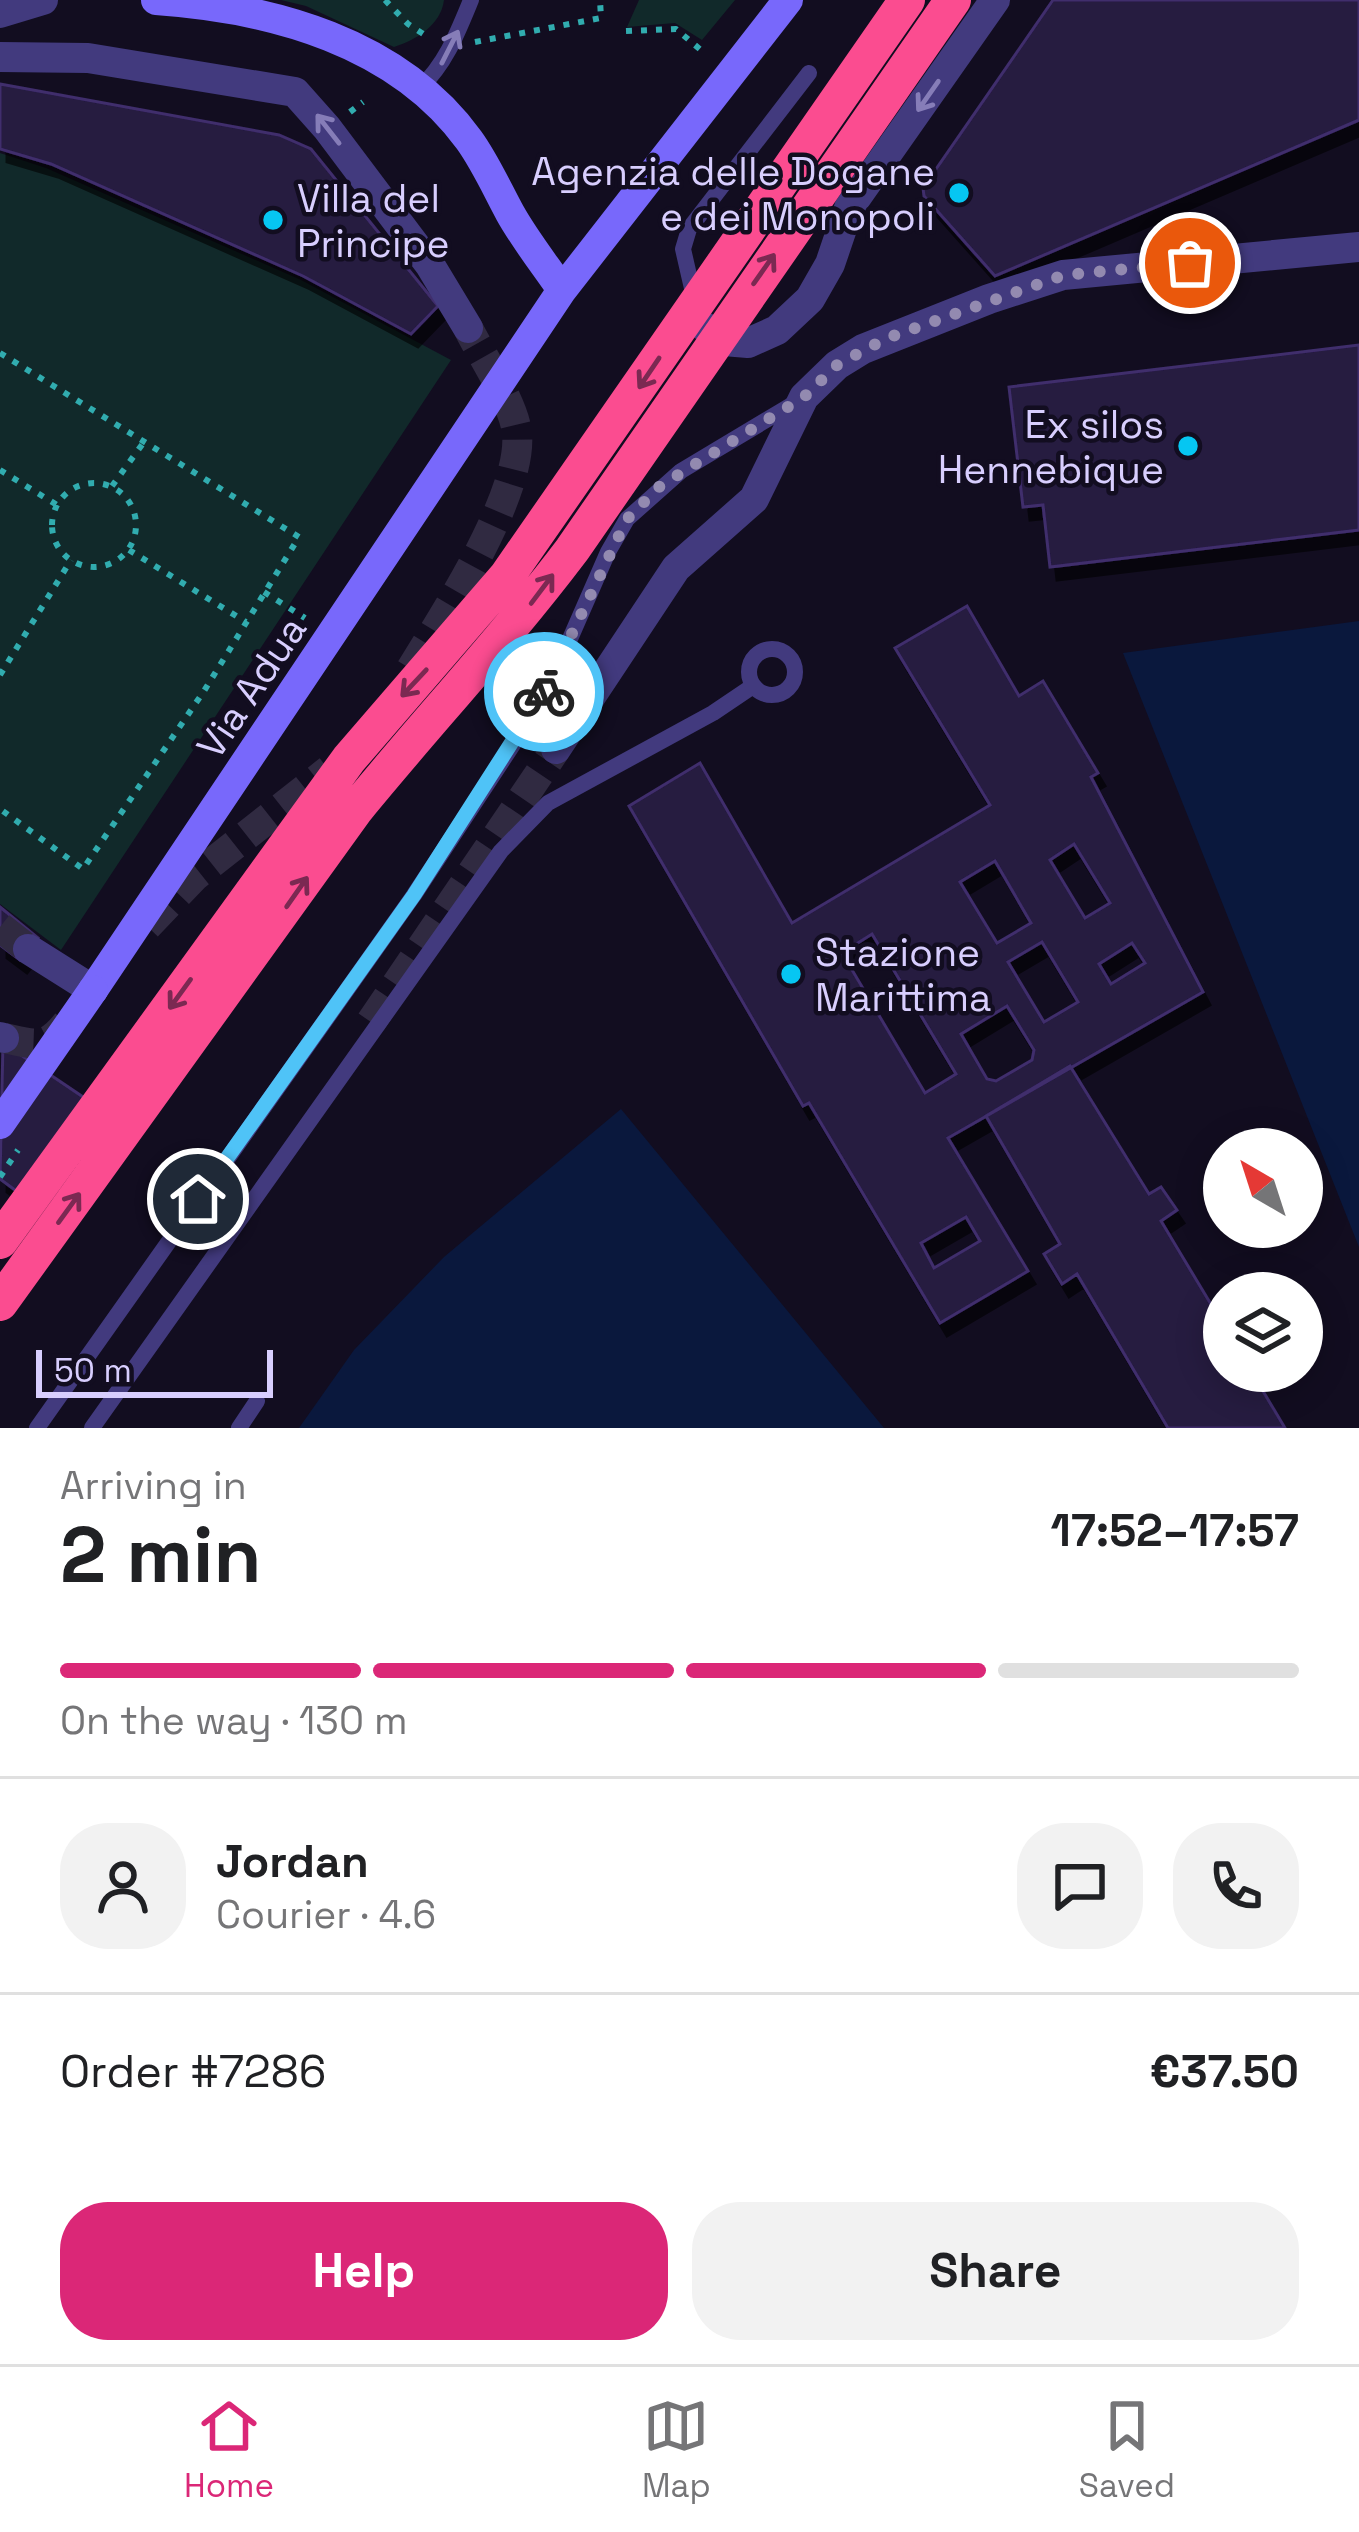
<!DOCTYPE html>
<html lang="en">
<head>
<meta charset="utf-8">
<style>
	body { margin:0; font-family:"Space Grotesk",sans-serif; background:#f2f2f2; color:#202124; height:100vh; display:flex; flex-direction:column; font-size:45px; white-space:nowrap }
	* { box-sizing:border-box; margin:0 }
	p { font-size:39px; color:#757577 }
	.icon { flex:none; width:66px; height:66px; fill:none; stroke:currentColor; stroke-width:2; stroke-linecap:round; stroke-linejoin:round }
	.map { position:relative; height:1428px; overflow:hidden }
	.side { display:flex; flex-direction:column; background:#fff; flex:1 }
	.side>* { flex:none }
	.needle { width:78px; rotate:321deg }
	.buttons { position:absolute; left:1203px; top:1128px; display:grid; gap:24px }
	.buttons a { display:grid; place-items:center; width:120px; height:120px; border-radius:50%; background:#fff; box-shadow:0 6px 30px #0003; font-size:60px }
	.scale { position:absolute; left:36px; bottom:30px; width:237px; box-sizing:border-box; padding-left:12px; border:6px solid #d8cefe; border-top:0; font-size:33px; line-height:42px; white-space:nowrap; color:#d8cefe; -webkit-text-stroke:9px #120d20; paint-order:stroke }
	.pin { position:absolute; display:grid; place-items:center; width:102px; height:102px; color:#fff; margin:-51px; border:6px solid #fff; border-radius:50%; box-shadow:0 3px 12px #0007 }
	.courier { position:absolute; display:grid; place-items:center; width:120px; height:120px; margin:-60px; border:9px solid #4fc3f7; border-radius:50%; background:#fff; color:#222; box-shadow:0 3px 15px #0007 }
	.overview em { font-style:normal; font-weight:800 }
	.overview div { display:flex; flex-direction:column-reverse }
	.overview { display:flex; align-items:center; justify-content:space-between; height:204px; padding:0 60px }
	h1 { font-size:78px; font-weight:800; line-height:90px }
	.bar { display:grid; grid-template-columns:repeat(4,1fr); gap:18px 12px; align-content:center; height:144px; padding:0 60px }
	.bar i { height:15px; border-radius:9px; background:#e0e0e0 }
	.bar .current { background:#db2777 }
	.bar p { grid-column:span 4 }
	.line { display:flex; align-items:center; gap:30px; padding:0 60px; border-top:3px solid #e0e0e0 }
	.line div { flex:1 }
	.round { display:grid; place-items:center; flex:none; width:126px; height:126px; border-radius:48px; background:#f2f2f2 }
	.action { display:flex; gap:24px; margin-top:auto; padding:24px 60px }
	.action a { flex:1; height:138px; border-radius:48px; background:#db2777; color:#fff; font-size:48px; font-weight:800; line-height:138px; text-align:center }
	.action a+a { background:#f2f2f2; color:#202124 }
	.tab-bar { display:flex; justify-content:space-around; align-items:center; height:168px; border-top:3px solid #e0e0e0; background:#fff; font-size:33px; color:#757577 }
	.tab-bar a { display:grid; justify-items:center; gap:6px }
	.tab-bar .current { color:#db2777 }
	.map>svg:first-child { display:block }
	.green { fill:#11292a }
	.water { fill:#0a183d }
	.building { fill:#251a41; stroke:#3f2d6c; stroke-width:3; fill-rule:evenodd; filter:url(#shadow) }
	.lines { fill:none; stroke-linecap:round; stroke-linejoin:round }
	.street-tunnel { stroke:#302a41; stroke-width:30; stroke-dasharray:30 15; stroke-linecap:butt }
	.path { stroke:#31acaf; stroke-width:6; stroke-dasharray:6 9; stroke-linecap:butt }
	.lane { stroke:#423a7e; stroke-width:16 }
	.street { stroke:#423a7e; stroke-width:30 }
	.secondary { stroke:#7868fb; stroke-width:30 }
	.secondary-bridge { stroke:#7868fb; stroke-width:30 }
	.highway-bridge { stroke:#fb4c90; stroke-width:36 }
	.oneway { stroke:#867db8 }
	.oneway2 { stroke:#7b2952 }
	.done { stroke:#938ab0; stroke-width:12; stroke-dasharray:0 21.6 }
	.route { stroke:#4fc3f7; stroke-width:15 }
	.poi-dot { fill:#06c6f2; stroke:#120d20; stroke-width:4.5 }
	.labels { text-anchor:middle; stroke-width:9; stroke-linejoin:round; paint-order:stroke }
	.poi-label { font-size:39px; fill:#d8cefe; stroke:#120d20; text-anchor:end }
	.street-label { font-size:39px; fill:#d8cefe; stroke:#120d20 }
</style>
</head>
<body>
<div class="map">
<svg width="1359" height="1428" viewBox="0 0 1359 1428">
	<defs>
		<filter id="shadow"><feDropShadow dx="7" dy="13" stdDeviation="0" flood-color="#0009"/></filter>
	</defs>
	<rect width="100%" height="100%" fill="#120d20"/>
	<path class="green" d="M281,0H444C441,25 416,40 394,47L306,6Z
		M639,0H735L702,40L675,23L627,27Z
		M0,153L46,168L301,280L451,360L61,950L0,904Z"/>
	<path class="water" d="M1359,621V1247L1123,653Z
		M621,1109L884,1428H299L354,1350L444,1257Z"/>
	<path class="building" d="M1053,0H1359V120L995,276L924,196L923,188Z
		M0,84L279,135L311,149L438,306L411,334L303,276L51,164L0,149Z
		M1359,345V530L1050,567L1043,505L1023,507L1009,387Z
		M967,606L1019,696L1043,681L1098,773L1091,777L1203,992L948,1138L1028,1271L940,1323L809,1103L803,1106L629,806L700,763L792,923L990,805L895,648ZM1074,844L1110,903L1085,918L1050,860ZM995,861L1031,923L997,943L960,882ZM872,934L956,1074L925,1093L842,953ZM1042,942L1078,1002L1044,1022L1008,962ZM1132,943L1145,963L1111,984L1099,964ZM1007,1006L1034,1050L1032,1060L996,1081L987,1079L961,1034ZM966,1217L980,1241L934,1268L921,1243Z
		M0,907L38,938L20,960L0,945Z
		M3,1043L86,1099L19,1193L0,1179Z
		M1070,1066L1149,1194L1161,1187L1177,1210L1161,1221L1224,1326V1371H1251L1285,1428H1168L1077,1274L1062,1284L1044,1254L1060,1244L986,1116Z"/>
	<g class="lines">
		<path class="street-tunnel" d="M411,669C442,618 529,486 516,427C510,398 482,356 468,328
			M147,926L194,877L329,770
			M0,927L28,949
			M371,1022L556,749
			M4,1038C36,1045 45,1050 67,1023"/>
		<path class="path" d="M385,0L408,24L428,37
			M626,31L676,29L702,51
			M475,42L601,18L600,0
			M350,112L363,102
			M0,353L299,537L204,691L83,869L0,809
			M0,470L57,505
			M52 525a42 42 0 1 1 84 0a42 42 0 1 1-84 0Z
			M112,486L144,442
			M129,550L246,622
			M264,592L305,618
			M0,675L71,560
			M0,1177L18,1150"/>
		<path class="lane" d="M420,88C446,63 457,34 471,0
			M694,297L683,249L689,229L809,73
			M749 672a23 23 0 1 1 46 0a23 23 0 1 1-46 0Z
			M37,1428L414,895L514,743L559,664L608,552L627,519L681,471L798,401
			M92,1428L501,851L548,803L713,713L753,686
			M239,1428L257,1401"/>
		<path class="street" d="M0,13L43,0
			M0,57L88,58L295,92L327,128L430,265L468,328
			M705,327L724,341L748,343L777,330L810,299L830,264L849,208L995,0
			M556,749L676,568L754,499L804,397L837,365L863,349L989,299L1063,275L1359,247
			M28,949L93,990
			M0,1037L4,1038"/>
		<path class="secondary" d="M156,0C272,8 398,42 469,140C485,162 497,189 510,213C525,240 545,265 562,290
			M93,990L562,290L788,0"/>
		<path class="secondary-bridge" d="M0,1124L93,990"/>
		<path class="highway-bridge" d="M0,1241L349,759L507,576L907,0
			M0,1303L356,809C427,722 504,640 572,550L953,0"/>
	</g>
	<defs><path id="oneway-shaft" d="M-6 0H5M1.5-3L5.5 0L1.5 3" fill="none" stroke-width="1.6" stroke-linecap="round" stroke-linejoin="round" transform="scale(3)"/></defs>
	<g class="oneway">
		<use href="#oneway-shaft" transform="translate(450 47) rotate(-63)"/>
		<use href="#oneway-shaft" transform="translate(928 96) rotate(125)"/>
		<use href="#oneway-shaft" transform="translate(328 129) rotate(-128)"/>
	</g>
	<g class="oneway2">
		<use href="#oneway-shaft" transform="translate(764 269) rotate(-55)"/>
		<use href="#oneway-shaft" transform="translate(649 373) rotate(124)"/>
		<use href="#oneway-shaft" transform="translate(542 589) rotate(-53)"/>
		<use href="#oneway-shaft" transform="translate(414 683) rotate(133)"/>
		<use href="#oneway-shaft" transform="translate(297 892) rotate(-55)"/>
		<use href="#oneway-shaft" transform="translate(180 994) rotate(126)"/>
		<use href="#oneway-shaft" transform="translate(69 1208) rotate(-54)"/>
	</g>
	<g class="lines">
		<path class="done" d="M544,692L627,519L660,486L804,397L837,365L887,338L1064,275L1190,263"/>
		<path class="route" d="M198,1199L414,895L544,692"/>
	</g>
	<g class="poi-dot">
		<circle cx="959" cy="193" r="12"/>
		<circle cx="273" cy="220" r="12"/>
		<circle cx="1188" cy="446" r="12"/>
		<circle cx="791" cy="974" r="12"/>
	</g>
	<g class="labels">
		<g class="poi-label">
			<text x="935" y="185">Agenzia delle Dogane<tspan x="935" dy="45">e dei Monopoli</tspan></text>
			<text x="297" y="212" text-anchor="start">Villa del<tspan x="297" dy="45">Principe</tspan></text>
			<text x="1164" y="438">Ex silos<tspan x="1164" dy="45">Hennebique</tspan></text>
			<text x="815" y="966" text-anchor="start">Stazione<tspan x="815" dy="45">Marittima</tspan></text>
		</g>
		<g class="street-label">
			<text transform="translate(251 687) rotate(-56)" y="14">Via Adua</text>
		</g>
	</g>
</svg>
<div class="buttons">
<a><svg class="needle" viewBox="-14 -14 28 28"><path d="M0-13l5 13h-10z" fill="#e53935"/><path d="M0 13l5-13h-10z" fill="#757577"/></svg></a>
<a><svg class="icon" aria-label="layers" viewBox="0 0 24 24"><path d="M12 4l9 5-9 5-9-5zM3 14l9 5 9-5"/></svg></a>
</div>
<div class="scale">50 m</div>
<div class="pin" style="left:1190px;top:263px;background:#ea580c"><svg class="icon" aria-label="bag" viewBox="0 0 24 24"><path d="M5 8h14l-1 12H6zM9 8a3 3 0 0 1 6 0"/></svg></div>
<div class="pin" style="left:198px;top:1199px;background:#1f2937"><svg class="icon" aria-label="home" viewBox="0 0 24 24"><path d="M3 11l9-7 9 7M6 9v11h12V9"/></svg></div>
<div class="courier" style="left:544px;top:692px"><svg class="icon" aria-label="bike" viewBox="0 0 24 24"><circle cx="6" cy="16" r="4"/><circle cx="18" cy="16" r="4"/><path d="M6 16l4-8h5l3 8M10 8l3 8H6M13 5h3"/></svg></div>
</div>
<section class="side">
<div class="overview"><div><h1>2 min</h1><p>Arriving in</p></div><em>17:52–17:57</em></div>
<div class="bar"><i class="current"></i><i class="current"></i><i class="current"></i><i></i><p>On the way · 130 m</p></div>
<div class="line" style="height:216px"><a class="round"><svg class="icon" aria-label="person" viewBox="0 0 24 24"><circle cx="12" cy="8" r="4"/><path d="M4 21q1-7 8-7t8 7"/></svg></a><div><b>Jordan</b><p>Courier · 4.6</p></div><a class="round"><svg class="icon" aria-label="chat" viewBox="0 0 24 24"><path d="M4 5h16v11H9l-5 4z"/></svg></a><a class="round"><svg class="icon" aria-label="phone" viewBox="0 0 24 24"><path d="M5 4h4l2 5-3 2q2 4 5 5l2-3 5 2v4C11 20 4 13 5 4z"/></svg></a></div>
<div class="line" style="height:156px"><div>Order #7286</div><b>€37.50</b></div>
<div class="action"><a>Help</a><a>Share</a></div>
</section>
<nav class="tab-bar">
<a class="current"><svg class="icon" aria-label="home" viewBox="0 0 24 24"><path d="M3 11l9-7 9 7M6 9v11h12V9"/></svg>Home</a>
<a><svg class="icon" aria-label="map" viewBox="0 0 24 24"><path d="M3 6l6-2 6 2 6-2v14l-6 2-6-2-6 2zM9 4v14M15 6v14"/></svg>Map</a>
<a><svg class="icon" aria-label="saved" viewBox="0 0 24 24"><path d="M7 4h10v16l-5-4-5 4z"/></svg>Saved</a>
</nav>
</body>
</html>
